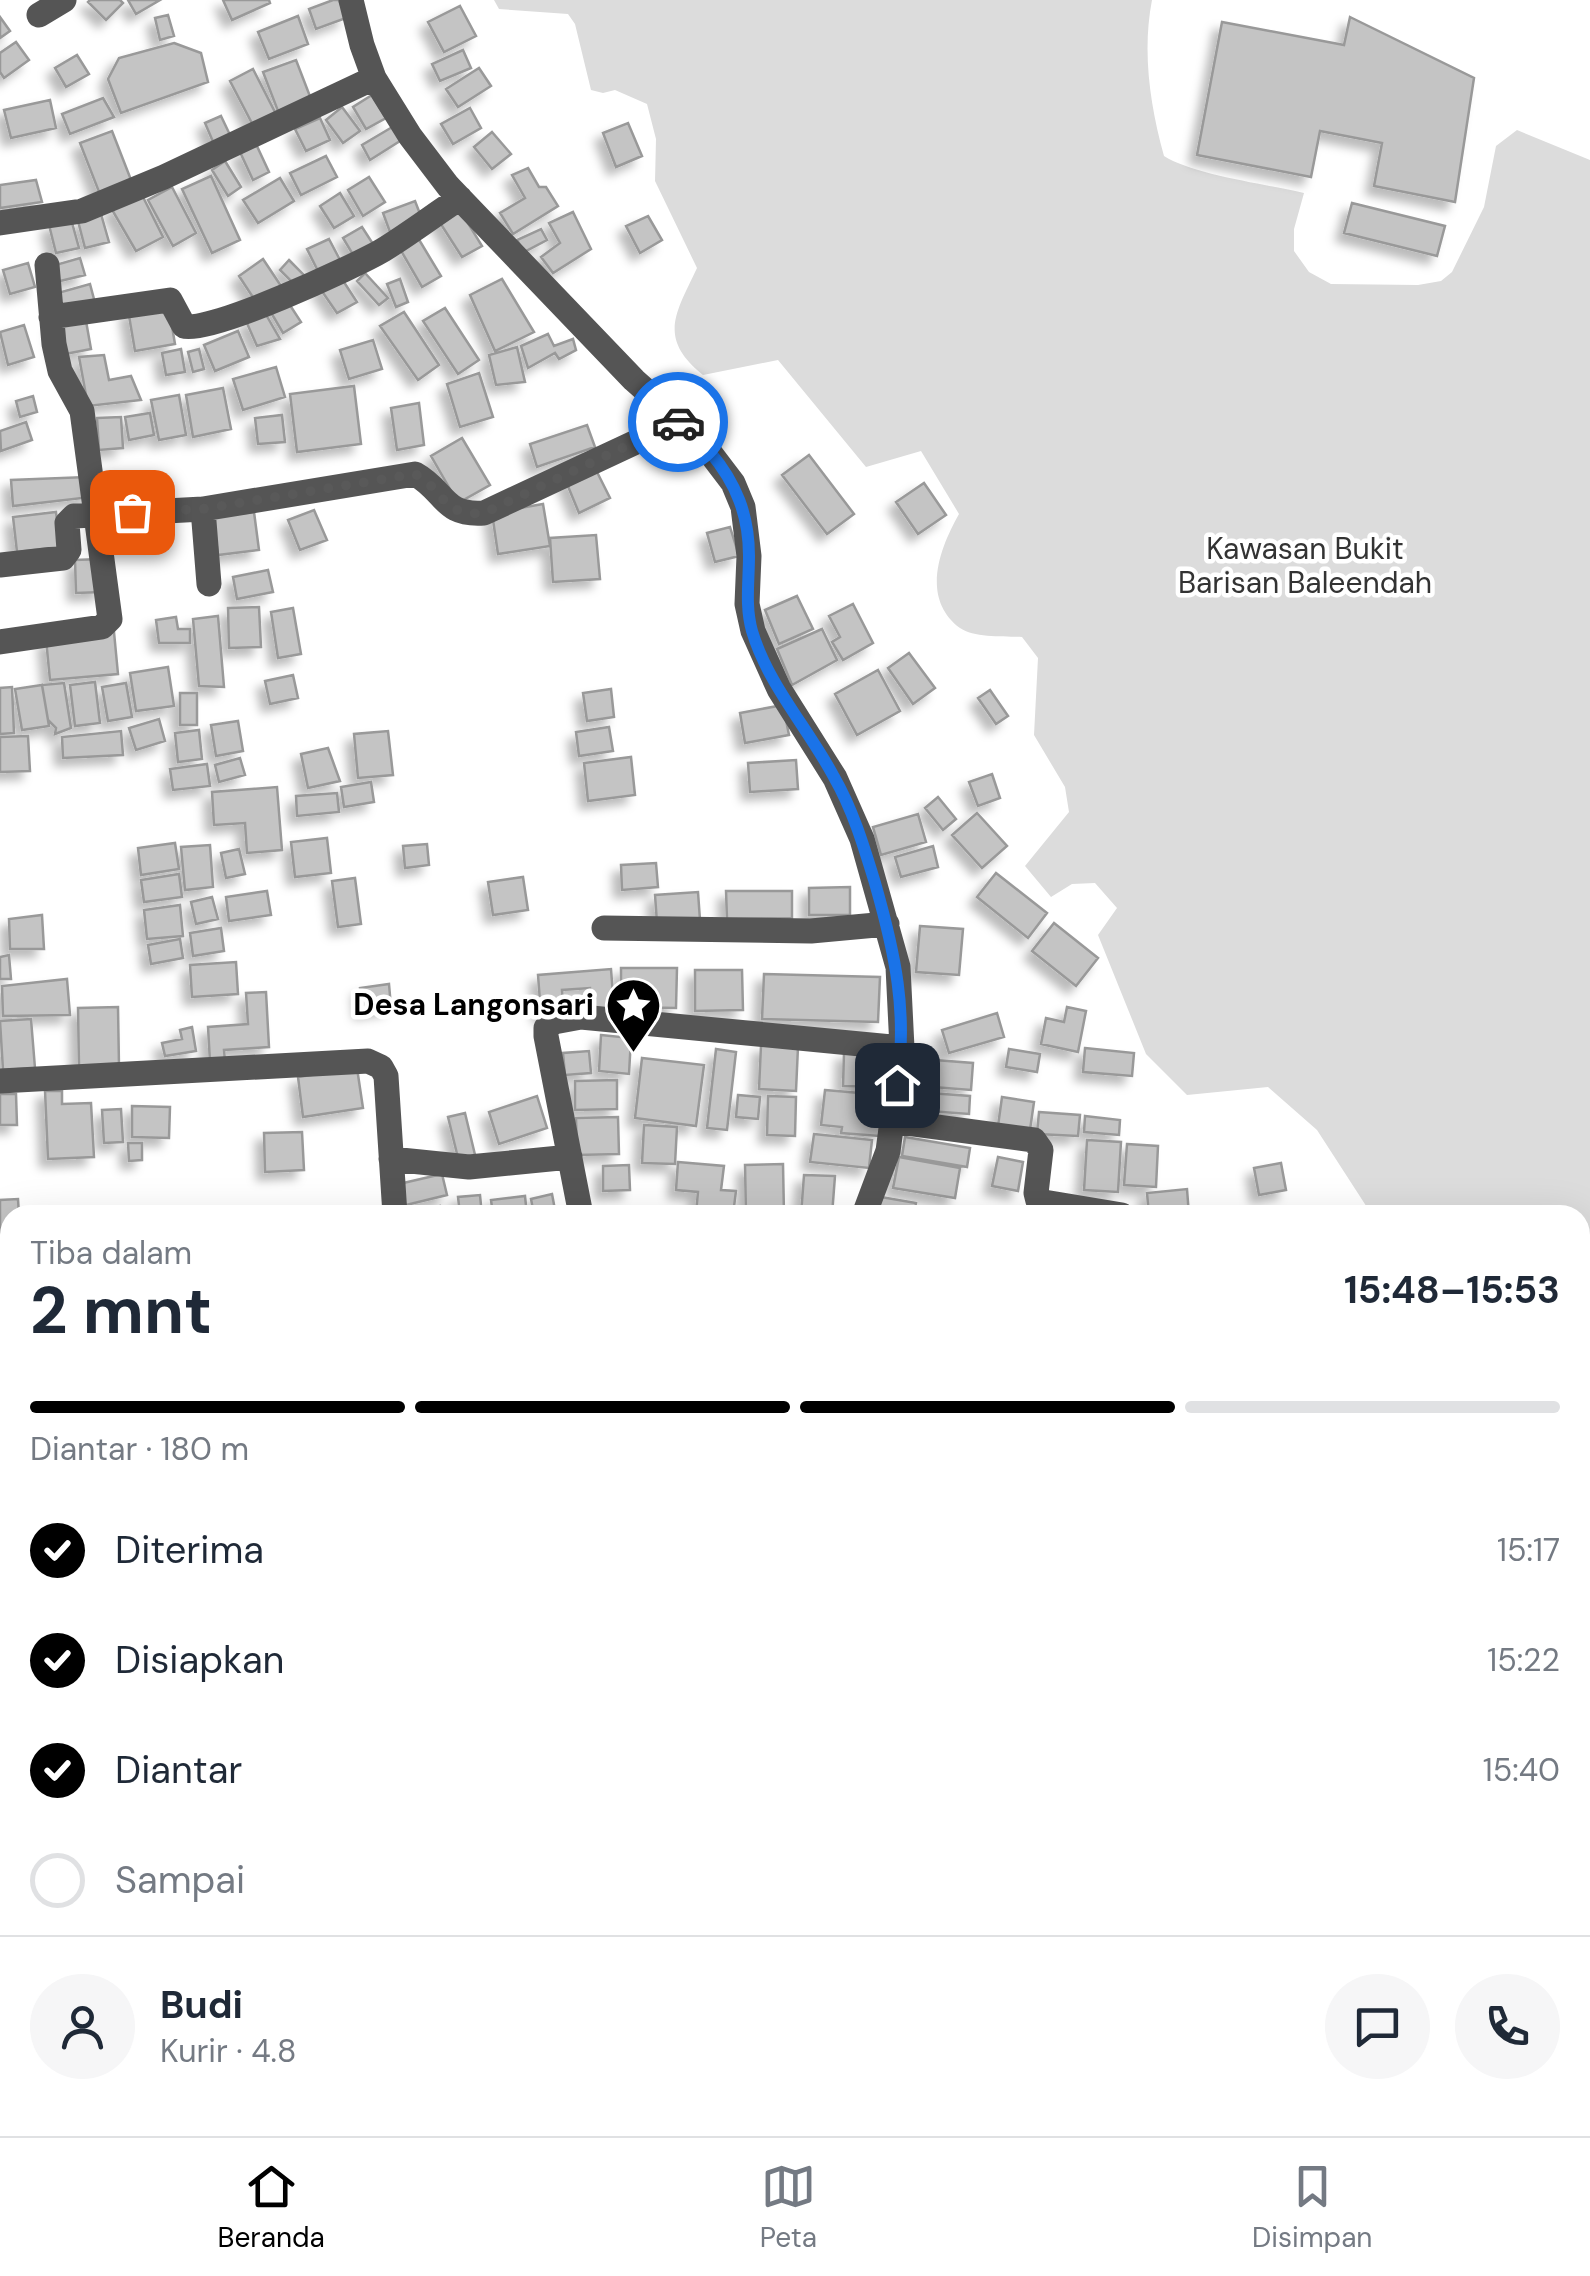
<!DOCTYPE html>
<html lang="id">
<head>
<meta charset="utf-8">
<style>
	body { margin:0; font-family:"DM Sans",sans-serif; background:#f6f6f7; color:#1f2937; height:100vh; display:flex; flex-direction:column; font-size:38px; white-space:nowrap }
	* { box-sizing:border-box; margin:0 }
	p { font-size:32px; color:#747a83 }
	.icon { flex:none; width:55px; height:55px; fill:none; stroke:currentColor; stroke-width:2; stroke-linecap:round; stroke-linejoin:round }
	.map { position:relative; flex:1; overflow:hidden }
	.side { position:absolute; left:0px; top:1205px; width:1590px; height:932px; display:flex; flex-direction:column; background:#fff; border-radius:30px 30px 0 0; box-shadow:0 10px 40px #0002 }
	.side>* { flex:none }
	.pin { position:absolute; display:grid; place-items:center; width:85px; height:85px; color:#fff; margin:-42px; border-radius:20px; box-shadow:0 5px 15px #0006 }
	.courier { position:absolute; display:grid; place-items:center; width:100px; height:100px; margin:-50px; border:8px solid #1a73e8; border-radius:50%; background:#fff; color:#222; box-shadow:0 2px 12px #0007 }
	.summary em { font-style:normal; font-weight:700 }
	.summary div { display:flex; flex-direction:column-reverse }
	.summary { display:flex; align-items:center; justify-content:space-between; height:170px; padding:0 30px }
	h1 { font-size:65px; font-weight:700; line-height:75px }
	.bar { display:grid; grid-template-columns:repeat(4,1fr); gap:15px 10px; align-content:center; height:120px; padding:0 30px }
	.bar i { height:12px; border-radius:8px; background:#e0e1e3 }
	.bar .current { background:#000 }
	.bar p { grid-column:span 4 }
	.line { display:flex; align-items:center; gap:25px; padding:0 30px; border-top:2px solid #e0e1e3 }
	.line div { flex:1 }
	.round { display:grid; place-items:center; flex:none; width:105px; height:105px; border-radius:52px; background:#f6f6f7 }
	ol { padding:0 30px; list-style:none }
	li { display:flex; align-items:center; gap:30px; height:110px }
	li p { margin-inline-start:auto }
	li .icon { padding:10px; border-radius:50%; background:#000; color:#fff; stroke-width:4 }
	li:last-child { color:#747a83 }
	li i { width:55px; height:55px; border:5px solid #e0e1e3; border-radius:50% }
	.tabs { display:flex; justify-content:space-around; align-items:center; height:140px; border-top:2px solid #e0e1e3; background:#fff; font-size:28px; color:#747a83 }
	.tabs a { display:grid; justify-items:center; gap:5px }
	.tabs .current { color:#000 }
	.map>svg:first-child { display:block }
	.green { fill:#dcdcdc }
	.building { fill:#c4c4c4; stroke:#999; stroke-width:2.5; filter:url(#shadow) }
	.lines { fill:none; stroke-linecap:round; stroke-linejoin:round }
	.minor { stroke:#555; stroke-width:25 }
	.done { stroke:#595959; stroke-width:10; stroke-dasharray:0 18 }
	.route { stroke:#1a73e8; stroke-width:12 }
	.labels { text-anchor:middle; stroke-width:9; stroke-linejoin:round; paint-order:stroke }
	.park-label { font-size:30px; fill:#333; stroke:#fff }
	.poi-label { font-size:30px; font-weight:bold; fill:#000; stroke:#fff; text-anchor:end }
</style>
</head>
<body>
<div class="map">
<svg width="1590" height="2136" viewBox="0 0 1590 2136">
	<defs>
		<filter id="shadow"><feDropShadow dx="-8" dy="8" stdDeviation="5" flood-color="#0004"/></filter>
	</defs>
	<rect width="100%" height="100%" fill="#fff"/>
	<path class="green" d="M494,0H1152C1142,52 1150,105 1164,156C1194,175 1266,184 1304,193L1294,229V251L1309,272L1331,284L1418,285L1441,281L1452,272L1484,207L1496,146L1517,130L1590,160V1326H1580V1215H1372L1317,1130L1268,1087L1187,1095L1146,1054L1098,935L1117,908L1095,883L1072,884L1051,897L1025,866L1069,812L1065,787L1034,735L1038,658L1022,637C1005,636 974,638 960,628C920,598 940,548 959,514L921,451L866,467L778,360L703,375C657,338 676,313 697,268L655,181L656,139L647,104L615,90L603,93L591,90L575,24L568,14L499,9Z
		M41,2128H302L299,2136H23Z
		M455,2128H1020L1050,2136H447Z"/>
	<path class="building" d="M90,0H120L123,3L106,20L88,2Z
		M128,0H160L136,14Z
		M223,0H269L270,3L232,20Z
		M333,0H339L346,18L316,29L309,9Z
		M460,6L476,36L444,52L428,22Z
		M168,15L174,36L160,40L155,18Z
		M298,16L308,44L269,59L258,32Z
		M0,17L10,31L0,38Z
		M1350,17L1474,78L1455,202L1374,186L1382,143L1320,131L1311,177L1197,155L1222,22L1344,45Z
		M16,42L29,60L4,78L0,72V53Z
		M174,43L201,53L208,82L121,113L108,79L119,58Z
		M463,50L471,68L440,81L432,64Z
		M77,55L89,74L66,87L55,68Z
		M296,60L311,99L278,111L263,72Z
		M479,68L491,86L458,107L446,89Z
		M253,69L279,120L256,131L230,81Z
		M372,95L386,118L366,129L353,107Z
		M103,98L114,117L70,134L62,114Z
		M50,100L56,128L11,138L4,110Z
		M342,107L360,131L343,143L326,120Z
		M470,108L481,128L453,144L441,124Z
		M221,116L231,137L214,144L205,123Z
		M320,118L330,140L306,151L295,129Z
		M628,123L642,156L616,167L603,133Z
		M394,126L400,141L370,160L362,145Z
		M112,131L133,185L101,197L80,143Z
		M492,132L511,154L492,169L474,147Z
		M256,144L269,172L253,180L240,152Z
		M326,156L337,177L301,195L290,173Z
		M225,161L241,187L228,196L212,170Z
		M528,168L539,187H546L558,206L513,234L500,213L525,198L512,175Z
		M211,176L240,240L212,253L182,189Z
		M369,177L385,202L363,216L348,190Z
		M280,178L294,201L258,223L243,200Z
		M36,180L42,202L0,208V185Z
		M172,187L196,233L173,246L148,200Z
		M141,193L163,237L136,251L111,208Z
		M340,193L354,216L334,228L320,206Z
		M415,201L422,219L390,232L383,213Z
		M1352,203L1445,226L1437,256L1344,233Z
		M457,205L482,246L462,257L435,215Z
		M573,212L591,249L553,273L541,257L560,243L549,223Z
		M101,214L109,242L85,248L78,221Z
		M648,216L662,240L640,253L626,226Z
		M71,219L79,248L56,253L49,225Z
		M362,227L375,247L355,258L343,238Z
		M541,229L547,240L524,252L517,240Z
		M418,238L441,276L422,287L400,249Z
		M329,239L340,260L318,271L307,249Z
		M80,258L85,275L56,282L52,266Z
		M263,259L283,289L258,305L239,276Z
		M289,260L305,276L292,282L280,270Z
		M28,263L35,287L10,294L3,270Z
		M365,273L388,298L379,305L357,281Z
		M340,276L357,302L337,313L319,287Z
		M400,279L408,302L396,307L387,284Z
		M502,279L534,332L495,351L470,295Z
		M90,284L95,303L59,313L54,294Z
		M284,296L301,322L283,333L266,304Z
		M168,303L175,344L135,351L128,310Z
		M445,308L479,360L458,374L423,321Z
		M404,312L439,365L418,380L380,326Z
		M265,313L280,339L257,346L246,321Z
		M86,321L91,349L60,355L55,326Z
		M24,325L34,357L8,365L0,332Z
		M238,331L249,357L215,371L204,345Z
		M548,334L554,346L573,339L576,350L559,359L555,353L528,368L521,346Z
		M373,340L382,369L349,379L340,350Z
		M517,347L525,382L496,385L489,355Z
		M181,349L185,372L166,375L162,353Z
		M199,349L204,369L193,372L188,352Z
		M104,355L109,380L131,376L141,400L88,406L79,357Z
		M276,367L285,397L243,410L233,379Z
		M479,373L493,417L460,427L447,384Z
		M354,386L361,444L297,452L290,394Z
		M223,388L231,429L193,437L186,395Z
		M179,395L186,435L159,440L151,400Z
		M33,396L37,412L20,417L16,401Z
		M419,403L424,445L397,450L391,408Z
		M150,413L154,435L129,440L125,417Z
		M282,415L285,442L258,444L255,418Z
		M121,417L123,448L99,450L97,418Z
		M26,422L32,440L1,451L0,431Z
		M587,425L595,447L537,467L530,444Z
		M462,438L490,485L458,503L431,456Z
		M809,455L854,514L827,534L782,475Z
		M595,468L610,498L579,513L565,479Z
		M87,477L91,497L13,506L11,480Z
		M924,483L946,515L918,534L896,502Z
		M543,504L550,546L498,554L492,513Z
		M314,510L327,540L300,550L288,520Z
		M56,512L60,547L17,552L13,517Z
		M254,512L259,550L218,555L213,517Z
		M730,527L739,556L715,562L707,533Z
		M596,535L600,579L553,582L550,538Z
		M101,559L103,592L76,593L75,560Z
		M268,570L273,592L237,599L233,577Z
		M797,596L813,629L779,644L765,610Z
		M853,604L873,643L843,660L832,642L840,637L829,616Z
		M259,607L261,647L229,648L228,608Z
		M293,608L301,654L278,658L271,612Z
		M218,616L224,687L199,686L193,619Z
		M176,617L178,629H190V643H159L156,620Z
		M822,629L837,660L792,685L777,649Z
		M114,632L118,674L50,680L46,639Z
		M909,653L935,688L913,704L888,668Z
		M168,667L174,706L136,711L130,673Z
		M878,670L900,711L857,735L835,694Z
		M293,675L298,698L270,704L265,681Z
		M95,682L100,723L75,726L70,685Z
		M64,683L71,728L55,734L56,728L48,720L42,685Z
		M126,683L132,717L108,721L102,687Z
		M42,685L49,726L22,730L15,689Z
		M12,687L14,733L0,734V688Z
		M611,689L614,717L587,721L583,693Z
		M990,690L1008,716L996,724L978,698Z
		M180,693H197V725H180Z
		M783,705L789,735L745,743L740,713Z
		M159,719L165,741L136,750L129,728Z
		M238,721L243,751L216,756L211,725Z
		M609,727L613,751L579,756L576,732Z
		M199,730L202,759L178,762L175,733Z
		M121,731L123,755L63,758L62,737Z
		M388,731L393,775L358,778L354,734Z
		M28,736L30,771L0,772V737Z
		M328,748L340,781L308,788L301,754Z
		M631,757L635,795L588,801L584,763Z
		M240,758L245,775L219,782L215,765Z
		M796,760L798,789L750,792L748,763Z
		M207,764L210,786L173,790L170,769Z
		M992,774L1000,798L978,806L969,782Z
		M371,782L374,802L344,807L341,787Z
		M277,787L282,850L247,853L245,823L214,825L212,792Z
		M337,793L339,812L297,816L296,796Z
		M938,797L956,819L943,830L925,808Z
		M977,813L1007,846L982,868L952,835Z
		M918,814L926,842L881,855L873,827Z
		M327,838L331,873L295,877L291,842Z
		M175,843L179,869L141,875L138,848Z
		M427,844L429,865L405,868L403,846Z
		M210,845L213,887L185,890L181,847Z
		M933,846L938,867L901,877L895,857Z
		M239,849L245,874L226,878L221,853Z
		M656,863L658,887L622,890L621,865Z
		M996,873L1047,913L1028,938L977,897Z
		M179,874L182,897L144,902L141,880Z
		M523,877L528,910L493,915L488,882Z
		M355,878L361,924L338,927L332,881Z
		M850,887V915H809V888Z
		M267,891L271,915L229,921L226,897Z
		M726,891H792V918L727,919Z
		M698,892L700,920L657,923L655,895Z
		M212,897L218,919L196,924L191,902Z
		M180,905L183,936L147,939L144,910Z
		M42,915L44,949H10L9,919Z
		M1054,923L1098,958L1076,986L1032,951Z
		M920,926L963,929L959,975L916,972Z
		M221,928L224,951L193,956L190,933Z
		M180,939L183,958L151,964L148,945Z
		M9,955L11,979H0V957Z
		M236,962L238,994L192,997L190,965Z
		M621,968H677L676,1008L621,1007Z
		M611,969L614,1008L592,1010L590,988L562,990L564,1013L541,1015L538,975Z
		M695,970H742L743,1010L695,1011Z
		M764,974L880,977L878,1022L762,1019Z
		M67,979L70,1015L3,1016L2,986Z
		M389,984L391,1007L362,1011L360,988Z
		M266,992L269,1047L224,1050L225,1061L210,1062L208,1027L248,1024L246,993Z
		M118,1007L119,1066L79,1067L78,1008Z
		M1067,1007L1086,1011L1078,1052L1041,1044L1046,1018L1064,1022Z
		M997,1013L1004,1037L949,1053L942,1030Z
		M31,1019L35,1068L3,1070L0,1021Z
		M192,1027L196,1051L165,1056L162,1043L182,1039L180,1030Z
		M601,1035L631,1038L629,1074L599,1071Z
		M761,1045L798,1047L796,1091L759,1089Z
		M1085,1048L1134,1053L1132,1076L1083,1072Z
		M716,1049L736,1052L727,1130L707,1128Z
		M1009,1049L1040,1054L1037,1072L1006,1067Z
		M589,1051L591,1073L565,1075L563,1053Z
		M844,1052L879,1053L877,1087L843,1086Z
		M642,1058L704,1065L696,1126L635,1118Z
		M922,1059L973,1063L971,1090L920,1086Z
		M357,1068L363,1108L303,1117L298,1077Z
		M617,1080V1109L575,1110V1081Z
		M825,1090L883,1095L879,1136L841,1133L842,1127L821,1125Z
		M45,1091H62V1104L91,1103L94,1157L48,1159Z
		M916,1092L970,1096L969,1114L915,1110Z
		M0,1094H16L17,1125H0Z
		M738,1095L760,1097L758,1119L736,1117Z
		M537,1096L547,1128L499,1144L489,1112Z
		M768,1096L796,1097L795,1136L767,1135Z
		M1002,1097L1034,1102L1030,1130L998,1126Z
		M132,1106L170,1107L169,1138L132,1137Z
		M121,1109L123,1142L104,1143L102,1110Z
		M1039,1112L1080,1115L1078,1136L1037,1134Z
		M465,1113L476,1159L459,1162L448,1117Z
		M1085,1116L1120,1120L1119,1135L1084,1132Z
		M618,1117L619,1154L577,1155L576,1118Z
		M644,1125L677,1127L675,1164L642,1163Z
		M302,1132L304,1170L265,1172L264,1133Z
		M814,1134L872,1140L869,1168L810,1162Z
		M905,1137L970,1148L967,1167L902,1156Z
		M1087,1140L1121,1142L1118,1192L1084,1190Z
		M128,1143H142V1160L129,1161Z
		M1127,1144L1158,1146L1156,1187L1124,1185Z
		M899,1157L960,1168L955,1198L893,1188Z
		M998,1157L1023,1162L1018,1191L992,1186Z
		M678,1162L724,1166L721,1190L736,1191L733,1215L696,1213L698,1192L676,1190Z
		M1281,1163L1286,1190L1259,1195L1254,1168Z
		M783,1164L784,1214L746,1215L745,1165Z
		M629,1165L630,1190L603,1191V1166Z
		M442,1174L447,1195L402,1206L399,1184Z
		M804,1175L835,1176L832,1215H801Z
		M1187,1189L1189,1215H1149L1147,1193Z
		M552,1194L556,1215H534L531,1199Z
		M480,1195L482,1215H460L458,1197Z
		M525,1196L527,1215H493L491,1200Z
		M881,1197L916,1203L914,1215H878Z
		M18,1199L19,1215H10V1242L0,1243V1200Z
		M440,1206L442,1215H423L422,1209Z
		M1590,1346V1435L1580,1438V1349Z
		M1590,1543V1570L1581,1575L1580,1550Z
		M0,1551H6V1568H0Z
		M1583,1645L1589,1665L1580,1668V1646Z
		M4,1654L10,1655V1669L3,1668Z
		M1,1691H10V1706H1Z
		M1585,1738L1590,1792L1580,1793V1739Z
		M0,1752H10V1783L0,1782Z
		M1590,1798V1854L1580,1855V1799Z
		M1590,1875V1922L1588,1909L1580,1910V1877Z
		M0,1912L10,1914L6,1945H10V1962L5,1961L3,1971H0Z
		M1586,1946H1590V2001L1588,1992H1582L1581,1970L1587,1968Z
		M1590,2025V2061L1580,2062V2026Z
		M407,2128H428L425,2136H405Z
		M1143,2128H1198L1189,2136H1151Z
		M1325,2128H1380V2136H1326Z
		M1387,2128H1451L1452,2136H1388Z
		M1532,2128H1563L1564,2131L1534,2136Z"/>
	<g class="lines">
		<path class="minor" d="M351,0L362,45L374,78L410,136L448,186L634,380L698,437L733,483L743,507L749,556L747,604L753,631L779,689L835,778L862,839L898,967L902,1048L888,1151L864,1215
			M39,15L64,0
			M0,223L82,211L164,177L374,78
			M51,317L170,300L184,326C207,335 356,266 383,250C409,234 434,215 460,198
			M203,509L209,584
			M0,565L63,558L69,550L67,523L74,516L203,509L415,474C446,491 442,516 484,513L681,421
			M0,642L102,627L110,619L82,411L60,371L54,344L47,265
			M604,928L811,931L887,924
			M0,1081L368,1061L381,1067L386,1076L395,1215
			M892,1121L1034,1140L1041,1150L1036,1193L1038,1201L1122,1215
			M391,1159L469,1167L570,1157
			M581,1215L546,1036V1028L554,1022L581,1017L902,1048
			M0,1528H10
			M1580,1598L1590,1597
			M0,1631H10
			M0,1733H10
			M0,1822L10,1824
			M1580,1866L1590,1865
			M1580,2015L1590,2014
			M1207,2136L1214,2128"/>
	</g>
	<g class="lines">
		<path class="done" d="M132,512L203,509L415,474C446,491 441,517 484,513L678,422"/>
		<path class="route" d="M678,422C690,426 701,441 710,452C736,483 749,515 749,556C749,582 745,606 752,631C768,685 808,728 834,777C853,810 864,847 875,883C895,953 908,1012 897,1085"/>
	</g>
	<defs>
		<symbol id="sight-pin" viewBox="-11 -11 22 30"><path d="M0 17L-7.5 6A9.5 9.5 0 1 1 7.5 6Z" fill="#000" stroke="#fff"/><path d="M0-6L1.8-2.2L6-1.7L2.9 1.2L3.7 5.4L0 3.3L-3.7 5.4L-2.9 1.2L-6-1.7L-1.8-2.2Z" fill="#fff"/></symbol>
	</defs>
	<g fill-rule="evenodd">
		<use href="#sight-pin" x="602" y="974" width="63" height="86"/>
	</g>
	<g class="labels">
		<g class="park-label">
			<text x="1305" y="559">Kawasan Bukit<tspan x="1305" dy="34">Barisan Baleendah</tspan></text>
		</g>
		<g class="poi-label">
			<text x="594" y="1015">Desa Langonsari</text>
		</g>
	</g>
</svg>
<div class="pin" style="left:132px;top:512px;background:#ea580c"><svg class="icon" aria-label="bag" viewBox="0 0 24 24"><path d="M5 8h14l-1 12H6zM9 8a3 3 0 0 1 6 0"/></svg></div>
<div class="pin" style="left:897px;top:1085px;background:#1f2937"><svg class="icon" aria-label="home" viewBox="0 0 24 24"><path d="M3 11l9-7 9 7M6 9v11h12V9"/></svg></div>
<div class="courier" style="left:678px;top:422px"><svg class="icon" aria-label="car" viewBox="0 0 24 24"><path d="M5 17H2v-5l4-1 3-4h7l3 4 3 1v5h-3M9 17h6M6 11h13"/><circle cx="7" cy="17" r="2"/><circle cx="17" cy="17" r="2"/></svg></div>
<section class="side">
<div class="summary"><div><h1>2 mnt</h1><p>Tiba dalam</p></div><em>15:48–15:53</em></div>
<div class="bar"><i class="current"></i><i class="current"></i><i class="current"></i><i></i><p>Diantar · 180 m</p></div>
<ol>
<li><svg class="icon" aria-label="check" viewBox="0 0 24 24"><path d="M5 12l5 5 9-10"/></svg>Diterima<p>15:17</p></li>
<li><svg class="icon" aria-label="check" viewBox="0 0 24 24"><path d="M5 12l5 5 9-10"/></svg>Disiapkan<p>15:22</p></li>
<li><svg class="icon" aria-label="check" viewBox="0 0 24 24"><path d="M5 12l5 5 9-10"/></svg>Diantar<p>15:40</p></li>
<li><i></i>Sampai</li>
</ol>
<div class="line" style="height:180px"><a class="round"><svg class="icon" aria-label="person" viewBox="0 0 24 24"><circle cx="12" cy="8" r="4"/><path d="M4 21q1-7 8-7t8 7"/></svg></a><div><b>Budi</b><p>Kurir · 4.8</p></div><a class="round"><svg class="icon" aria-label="chat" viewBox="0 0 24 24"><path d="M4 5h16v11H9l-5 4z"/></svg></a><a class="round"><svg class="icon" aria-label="phone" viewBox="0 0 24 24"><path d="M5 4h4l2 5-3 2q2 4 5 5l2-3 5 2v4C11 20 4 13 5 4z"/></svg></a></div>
</section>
</div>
<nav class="tabs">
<a class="current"><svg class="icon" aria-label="home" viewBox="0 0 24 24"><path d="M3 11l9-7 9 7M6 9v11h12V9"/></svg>Beranda</a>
<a><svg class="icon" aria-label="map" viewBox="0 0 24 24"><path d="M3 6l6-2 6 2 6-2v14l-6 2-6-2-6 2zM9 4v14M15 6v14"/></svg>Peta</a>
<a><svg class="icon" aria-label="saved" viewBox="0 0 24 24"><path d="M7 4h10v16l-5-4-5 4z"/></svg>Disimpan</a>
</nav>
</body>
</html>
